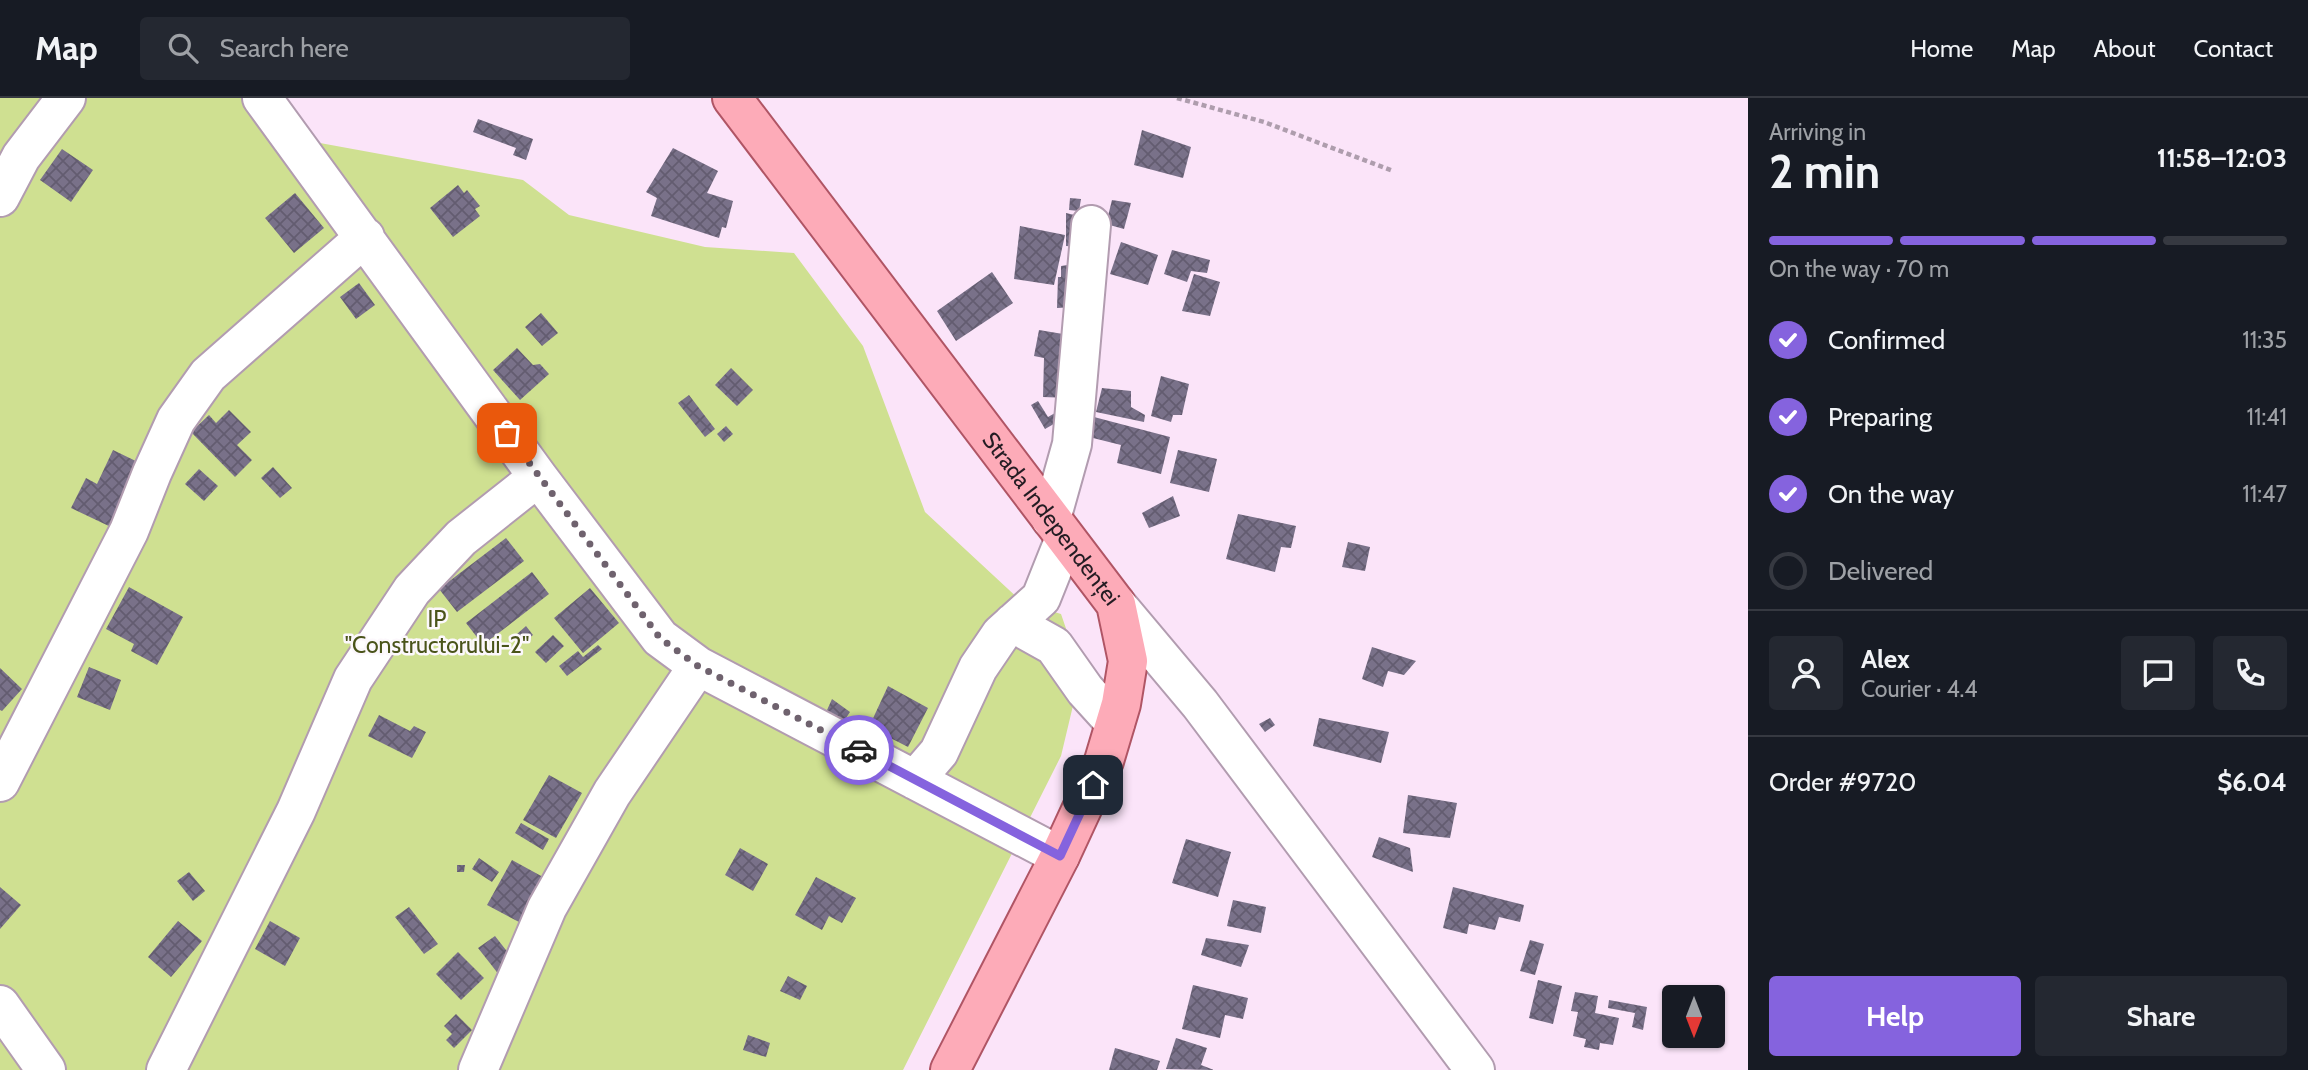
<!DOCTYPE html>
<html lang="en">
<head>
<meta charset="utf-8">
<style>
	body { margin:0; font-family:Cabin,sans-serif; background:#242831; color:#f1f3f6; height:100vh; display:flex; flex-direction:column; font-size:26px; white-space:nowrap }
	* { box-sizing:border-box; margin:0 }
	p { font-size:23px; color:#9ea1a6 }
	.icon { flex:none; width:38px; height:38px; fill:none; stroke:currentColor; stroke-width:2; stroke-linecap:round; stroke-linejoin:round }
	.map { position:relative; flex:1; overflow:hidden }
	.details { display:flex; flex-direction:column; background:#171b24; width:560px }
	.details>* { flex:none }
	.needle { width:46px; rotate:180deg }
	.buttons { position:absolute; left:1662px; top:887px; display:grid; gap:14px }
	.buttons a { display:grid; place-items:center; width:63px; height:63px; border-radius:7px; background:#171b24; box-shadow:0 2px 5px #0004; font-size:35px }
	.pin { position:absolute; display:grid; place-items:center; width:60px; height:60px; color:#fff; margin:-30px; border-radius:14px; box-shadow:0 4px 10px #0006 }
	.courier { position:absolute; display:grid; place-items:center; width:70px; height:70px; margin:-35px; border:5px solid #8563de; border-radius:50%; background:#fff; color:#222; box-shadow:0 2px 9px #0007 }
	.overview em { font-style:normal; font-weight:700 }
	.overview div { display:flex; flex-direction:column-reverse }
	.overview { display:flex; align-items:center; justify-content:space-between; height:119px; padding:0 21px }
	h1 { font-size:46px; font-weight:700; line-height:52px }
	.bar { display:grid; grid-template-columns:repeat(4,1fr); gap:10px 7px; align-content:center; height:84px; padding:0 21px }
	.bar i { height:9px; border-radius:5px; background:#363941 }
	.bar .on { background:#8563de }
	.bar p { grid-column:span 4 }
	.line { display:flex; align-items:center; gap:18px; padding:0 21px; border-top:2px solid #363941 }
	.line div { flex:1 }
	.round { display:grid; place-items:center; flex:none; width:74px; height:74px; border-radius:7px; background:#242831 }
	ol { padding:0 21px; list-style:none }
	li { display:flex; align-items:center; gap:21px; height:77px }
	li p { margin-inline-start:auto }
	li .icon { padding:7px; border-radius:50%; background:#8563de; color:#fff; stroke-width:4 }
	li:last-child { color:#9ea1a6 }
	li i { width:38px; height:38px; border:4px solid #363941; border-radius:50% }
	.primary-button { display:flex; gap:14px; margin-top:auto; padding:14px 21px }
	.primary-button a { flex:1; height:80px; border-radius:7px; background:#8563de; color:#fff; font-size:28px; font-weight:700; line-height:80px; text-align:center }
	.primary-button a+a { background:#242831; color:#f1f3f6 }
	header { display:flex; align-items:center; gap:42px; box-sizing:border-box; height:98px; padding:0 35px; background:#171b24; border-bottom:2px solid #363941 }
	header strong { font-size:33px }
	nav { display:flex; gap:38px; margin-inline-start:auto; font-size:24px }
	.search { width:490px; height:63px; background:#242831; display:flex; align-items:center; gap:18px; box-sizing:border-box; padding:0 24px; border-radius:7px; color:#9ea1a6; font-size:26px }
	main { display:flex; flex:1; min-height:0 }
	.map>svg:first-child { display:block }
	.garden { fill:#cfe091 }
	.building { fill:url(#building-cross-hatch) }
	.lines { fill:none; stroke-linecap:round; stroke-linejoin:round }
	.minor-casing { stroke:#b29cb0; stroke-width:42 }
	.major-casing { stroke:#b05565; stroke-width:42 }
	.path { stroke:#ae9dad; stroke-width:4.5; stroke-dasharray:5 3.5; stroke-linecap:butt }
	.minor { stroke:#fff; stroke-width:38 }
	.major { stroke:#fdabb8; stroke-width:38 }
	.done { stroke:#6f626e; stroke-width:7; stroke-dasharray:0 12.6 }
	.route { stroke:#8563de; stroke-width:9 }
	.labels { text-anchor:middle; stroke-width:5; stroke-linejoin:round; paint-order:stroke }
	.street-label { font-size:23px; fill:#241c23; stroke:#fcf8fc }
	.park-label { font-size:23px; fill:#4a541a; stroke:#fcf8fc }
</style>
</head>
<body>
<header>
<strong>Map</strong>
<div class="search"><svg class="icon" aria-label="search" viewBox="0 0 24 24"><circle cx="10" cy="10" r="6"/><path d="M15 15l6 6"/></svg>Search here</div>
<nav><a>Home</a><a>Map</a><a>About</a><a>Contact</a></nav>
</header>
<main>
<div class="map">
<svg width="1748" height="972" viewBox="0 0 1748 972">
	<defs>
		<pattern id="building-cross-hatch" width="8" height="8" patternUnits="userSpaceOnUse" patternTransform="scale(1.75)"><rect width="8" height="8" fill="#797189"/><path d="M0 0l8 8M0 8l8-8" fill="none" stroke="#635c70"/></pattern>
	</defs>
	<rect width="100%" height="100%" fill="#fbe4f9"/>
	<path class="garden" d="M0,0H282L320,45L523,82L569,117L705,149L794,155L863,248L925,414L1022,504L1061,516L1081,574L1061,658L903,972H0Z"/>
	<path class="building" d="M478,21L533,41L526,62L513,57L516,50L473,34Z
		M1142,32L1191,49L1183,80L1134,67Z
		M673,50L718,73L707,95L733,103L726,130L722,129L719,140L651,118L657,100L646,94Z
		M62,51L93,72L71,104L40,82Z
		M458,87L464,95L467,92L480,108L475,111L480,118L453,139L430,110Z
		M295,95L324,130L294,155L265,120Z
		M1070,100L1081,101L1079,113L1069,112Z
		M1112,102L1131,105L1124,131L1106,126Z
		M1066,115L1083,119L1082,149L1066,148Z
		M1020,128L1065,137L1054,187L1014,181Z
		M1121,144L1158,157L1148,187L1110,176Z
		M1172,152L1210,162L1207,175L1191,173L1187,184L1164,176Z
		M1075,166L1076,209L1057,210L1058,179H1061V168Z
		M992,174L1013,205L956,243L937,213Z
		M1194,176L1220,184L1210,218L1182,213Z
		M359,185L375,207L356,221L340,199Z
		M541,215L558,235L542,248L525,229Z
		M1039,232L1075,238L1069,300L1043,299L1044,260L1034,258Z
		M517,250L533,267L540,266L549,276L520,302L493,272Z
		M731,270L753,292L737,308L715,287Z
		M1161,278L1189,286L1182,317H1173L1171,324L1151,318Z
		M1102,290L1131,293V309L1145,317L1144,324L1096,314Z
		M689,297L715,331L705,339L678,305Z
		M1038,303L1048,319L1055,315L1059,323L1045,331L1031,307Z
		M229,312L251,334L237,347L252,362L235,379L191,334L209,317L216,325Z
		M1094,319L1170,339L1161,376L1117,365L1121,347L1089,339Z
		M726,328L733,336L724,344L717,336Z
		M113,352L144,367L113,430L71,410L86,380L97,386Z
		M1178,352L1217,361L1209,394L1170,385Z
		M273,369L292,390L280,400L261,380Z
		M199,371L218,388L204,403L185,386Z
		M1173,398L1180,418L1149,430L1142,415Z
		M1238,416L1296,428L1291,450L1281,449L1275,474L1226,461Z
		M506,440L524,463L457,514L439,491Z
		M1348,444L1370,449L1365,473L1342,469Z
		M532,474L549,496L483,547L466,525Z
		M129,489L183,519L157,567L131,553L134,546L106,531Z
		M590,490L619,525L583,555L554,520Z
		M526,528L533,537L524,544L517,536Z
		M553,537L564,548L546,565L535,554Z
		M598,547L602,551L567,578L559,568L578,553L583,559Z
		M1372,549L1416,563L1404,577L1388,573L1383,589L1362,581Z
		M89,569L121,582L110,612L77,599Z
		M0,570L22,591L2,613L0,612Z
		M888,588L928,610L908,649L869,629Z
		M832,601L850,614L840,629L823,621Z
		M379,617L410,633L414,628L426,634L412,660L368,638Z
		M1270,620L1275,627L1265,634L1259,626Z
		M1319,620L1389,634L1381,665L1313,648Z
		M549,677L582,695L556,740L523,722Z
		M1408,697L1457,705L1450,740L1403,735Z
		M521,725L549,741L543,752L515,735Z
		M1379,739L1410,750L1413,774L1372,759Z
		M1186,741L1231,754L1218,799L1172,785Z
		M740,750L768,766L753,793L725,777Z
		M479,760L499,774L492,784L472,771Z
		M512,762L543,779L519,824L487,807Z
		M457,767H465L464,774H457Z
		M189,774L205,793L193,803L177,783Z
		M816,779L856,800L842,825L829,818L822,832L795,817Z
		M0,789L21,807L0,831Z
		M1453,789L1524,807L1520,824L1499,819L1495,832L1469,826L1467,836L1443,830Z
		M1233,802L1266,809L1261,835L1227,828Z
		M409,809L438,846L424,856L395,819Z
		M178,823L202,843L171,879L148,859Z
		M270,823L300,840L285,868L255,851Z
		M495,838L516,865L500,878L478,850Z
		M1206,840L1249,847L1241,869L1201,857Z
		M1530,842L1544,846L1535,877L1520,873Z
		M458,854L484,880L461,902L436,876Z
		M788,878L807,888L800,902L780,893Z
		M1538,882L1562,888L1553,926L1529,920Z
		M1193,887L1248,900L1243,921L1225,917L1220,940L1182,931Z
		M1575,894L1598,898L1595,915L1619,920L1613,947L1600,945L1599,952L1584,949L1586,941L1573,938L1578,914L1571,913Z
		M1609,902L1647,909L1643,932L1632,929L1635,915L1608,910Z
		M456,916L472,932L454,950L446,942L452,936L444,928Z
		M748,937L770,945L766,959L743,952Z
		M1176,940L1207,950L1201,967L1214,972L1166,971Z
		M1115,950L1160,963L1157,972H1109Z"/>
	<g class="lines">
		<defs>
			<path id="minor" d="M262,0L538,379L660,540L698,568L1060,758
				M0,99L21,59L66,0
				M1051,421L1072,346L1091,127
				M1116,506L1200,606L1475,972
				M1013,525L1054,548L1085,592L1115,625
				M915,682L939,654L978,570L1001,536L1041,500L1065,440
				M0,684L129,433L152,375L176,322L208,277L365,139
				M0,907L46,972
				M166,972L296,713L353,581L412,492L461,440L538,379
				M478,972L547,810L612,695L698,568"/>
			<g id="major">
				<path id="s1" d="M732,0L1116,506L1128,563L1121,606L1104,663L1060,758L950,972"/>
			</g>
		</defs>
		<use href="#minor" class="minor-casing"/>
		<use href="#major" class="major-casing"/>
		<path class="path" d="M1177,0L1264,24L1393,73"/>
		<use href="#minor" class="minor"/>
		<use href="#major" class="major"/>
	</g>
	<g class="lines">
		<path class="done" d="M507,335L660,540L698,568L859,652"/>
		<path class="route" d="M859,652L1060,758L1093,687"/>
	</g>
	<g class="labels">
		<g class="street-label">
			<text dy="8" stroke="none"><textPath href="#s1" startOffset="528">Strada Independenței</textPath></text>
		</g>
		<g class="park-label">
			<text x="437" y="529">IP<tspan x="437" dy="26">"Constructorului-2"</tspan></text>
		</g>
	</g>
</svg>
<div class="buttons">
<a><svg class="needle" viewBox="-14 -14 28 28"><path d="M0-13l5 13h-10z" fill="#e53935"/><path d="M0 13l5-13h-10z" fill="#9ea1a6"/></svg></a>
</div>
<div class="pin" style="left:507px;top:335px;background:#ea580c"><svg class="icon" aria-label="bag" viewBox="0 0 24 24"><path d="M5 8h14l-1 12H6zM9 8a3 3 0 0 1 6 0"/></svg></div>
<div class="pin" style="left:1093px;top:687px;background:#1f2937"><svg class="icon" aria-label="home" viewBox="0 0 24 24"><path d="M3 11l9-7 9 7M6 9v11h12V9"/></svg></div>
<div class="courier" style="left:859px;top:652px"><svg class="icon" aria-label="car" viewBox="0 0 24 24"><path d="M5 17H2v-5l4-1 3-4h7l3 4 3 1v5h-3M9 17h6M6 11h13"/><circle cx="7" cy="17" r="2"/><circle cx="17" cy="17" r="2"/></svg></div>
</div>
<section class="details">
<div class="overview"><div><h1>2 min</h1><p>Arriving in</p></div><em>11:58–12:03</em></div>
<div class="bar"><i class="on"></i><i class="on"></i><i class="on"></i><i></i><p>On the way · 70 m</p></div>
<ol>
<li><svg class="icon" aria-label="check" viewBox="0 0 24 24"><path d="M5 12l5 5 9-10"/></svg>Confirmed<p>11:35</p></li>
<li><svg class="icon" aria-label="check" viewBox="0 0 24 24"><path d="M5 12l5 5 9-10"/></svg>Preparing<p>11:41</p></li>
<li><svg class="icon" aria-label="check" viewBox="0 0 24 24"><path d="M5 12l5 5 9-10"/></svg>On the way<p>11:47</p></li>
<li><i></i>Delivered</li>
</ol>
<div class="line" style="height:126px"><a class="round"><svg class="icon" aria-label="person" viewBox="0 0 24 24"><circle cx="12" cy="8" r="4"/><path d="M4 21q1-7 8-7t8 7"/></svg></a><div><b>Alex</b><p>Courier · 4.4</p></div><a class="round"><svg class="icon" aria-label="chat" viewBox="0 0 24 24"><path d="M4 5h16v11H9l-5 4z"/></svg></a><a class="round"><svg class="icon" aria-label="phone" viewBox="0 0 24 24"><path d="M5 4h4l2 5-3 2q2 4 5 5l2-3 5 2v4C11 20 4 13 5 4z"/></svg></a></div>
<div class="line" style="height:91px"><div>Order #9720</div><b>$6.04</b></div>
<div class="primary-button"><a>Help</a><a>Share</a></div>
</section>
</main>
</body>
</html>
